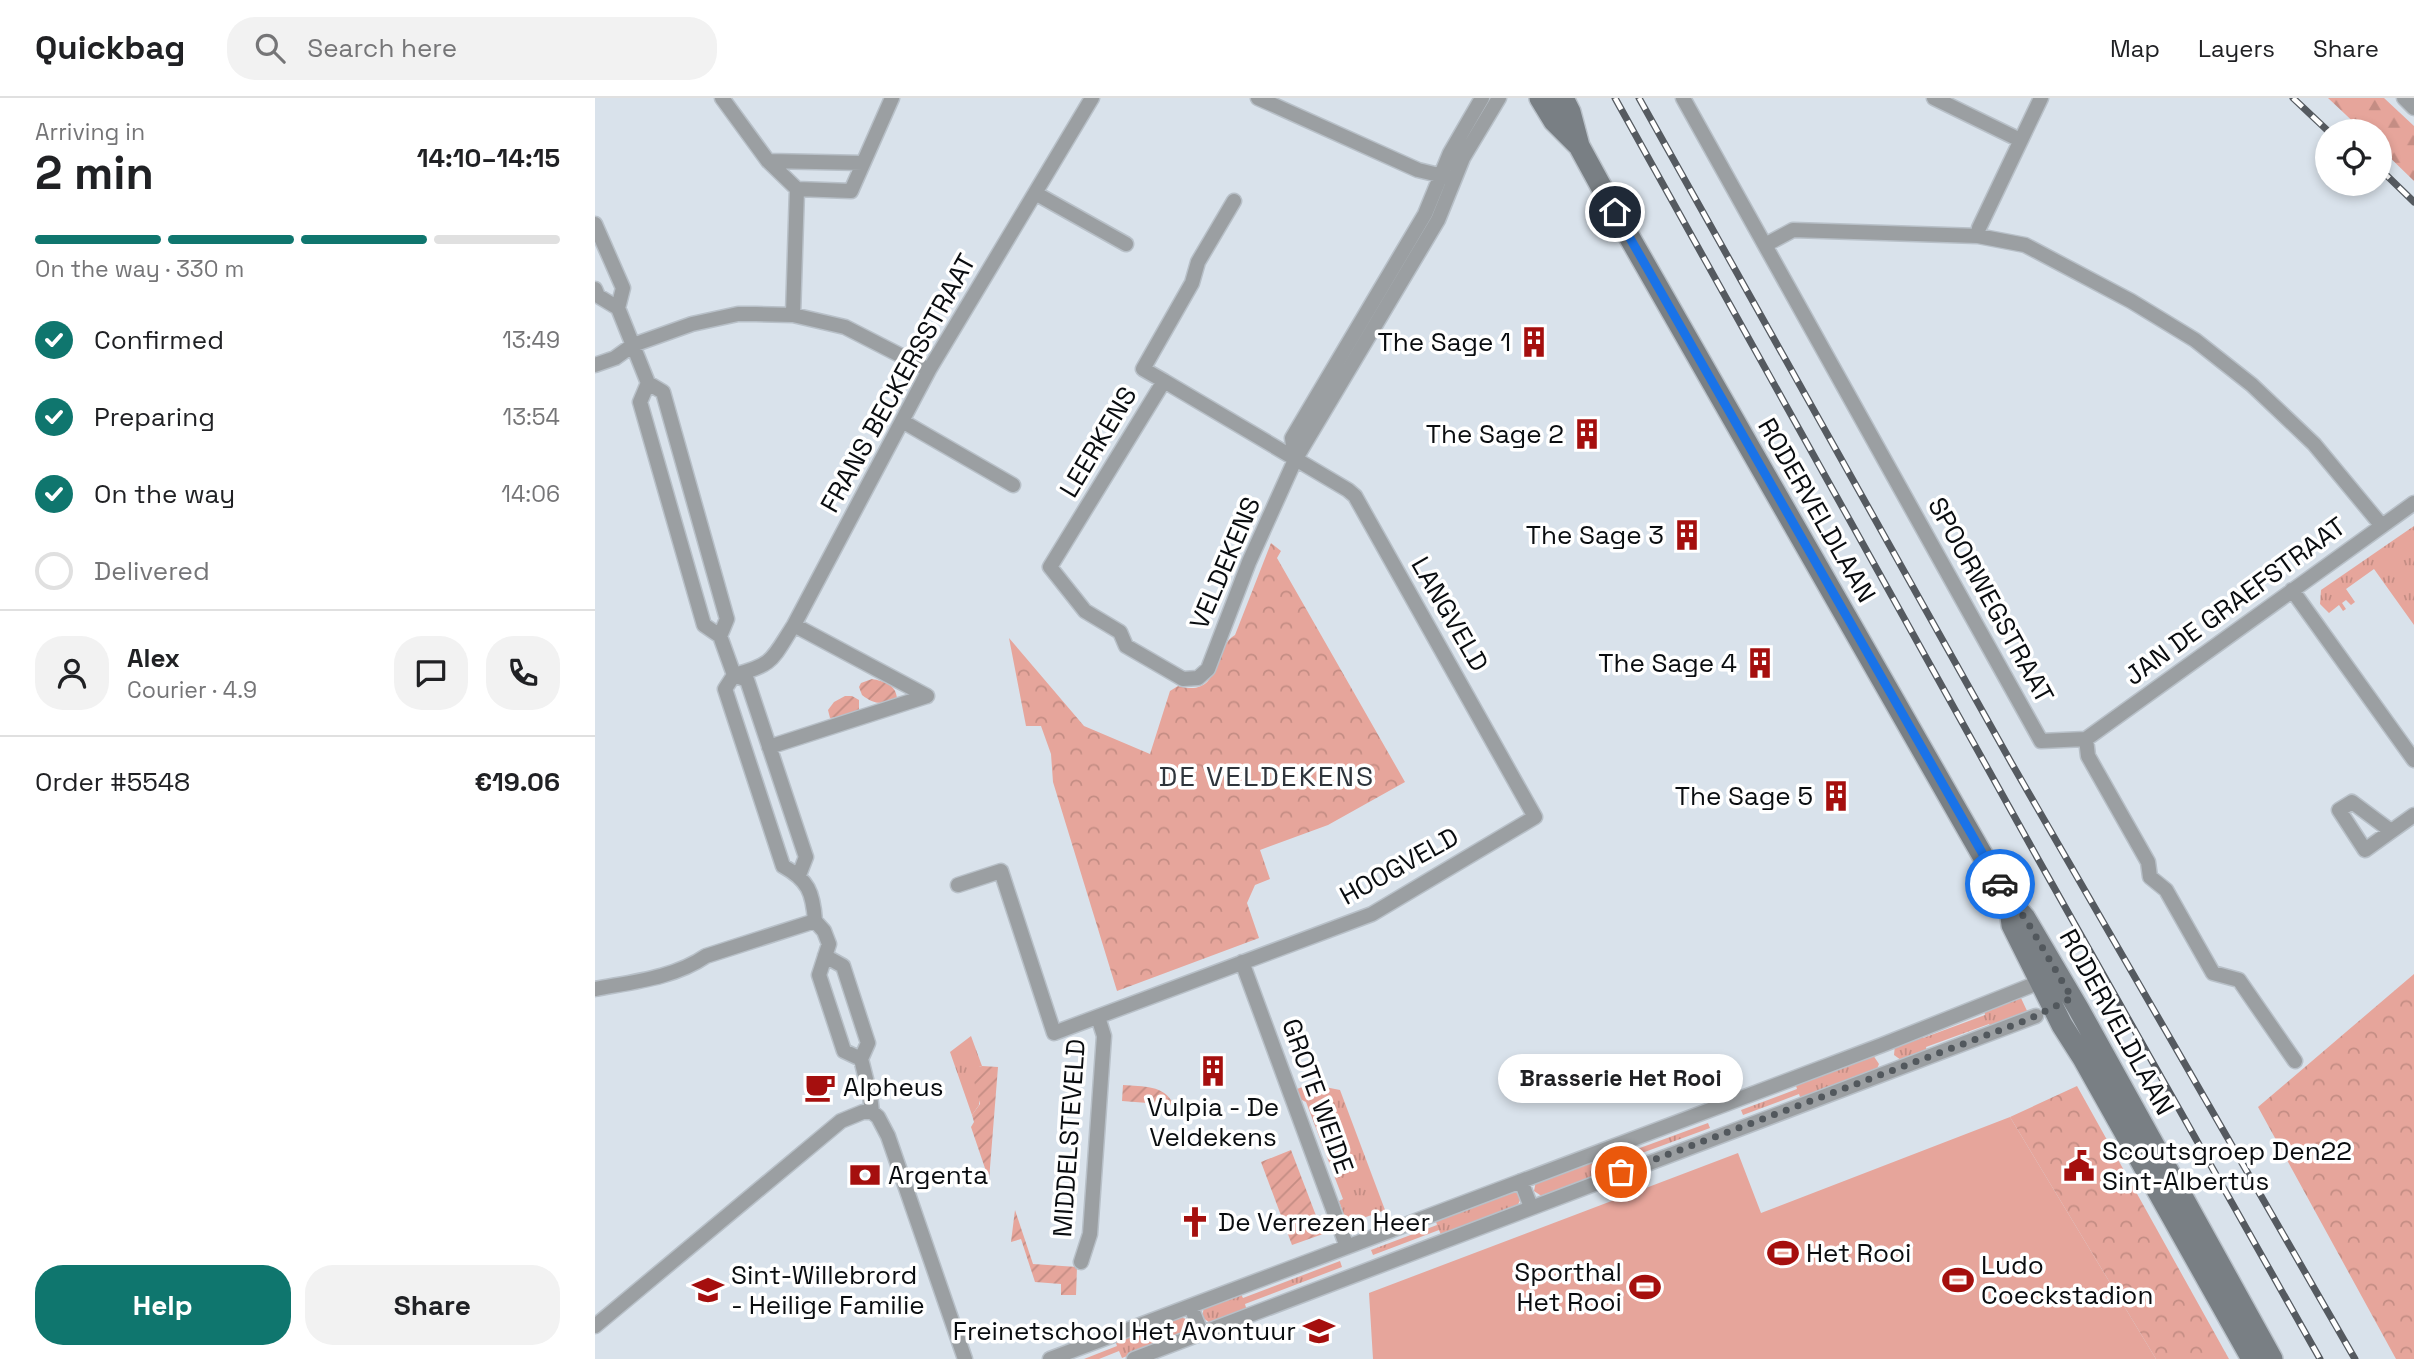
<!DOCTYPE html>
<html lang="en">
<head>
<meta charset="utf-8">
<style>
	body { margin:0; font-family:"Space Grotesk",sans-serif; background:#f2f2f2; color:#202124; height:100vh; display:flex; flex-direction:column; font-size:26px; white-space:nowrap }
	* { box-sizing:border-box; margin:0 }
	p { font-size:23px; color:#757577 }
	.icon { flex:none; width:38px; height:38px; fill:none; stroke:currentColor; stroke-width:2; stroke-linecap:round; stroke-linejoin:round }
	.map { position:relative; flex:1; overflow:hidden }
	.side { display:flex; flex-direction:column; background:#fff; width:595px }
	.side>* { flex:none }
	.buttons { position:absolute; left:1720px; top:21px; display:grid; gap:14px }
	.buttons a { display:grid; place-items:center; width:77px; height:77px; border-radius:50%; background:#fff; box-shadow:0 4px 10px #0003; font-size:35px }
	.pin { position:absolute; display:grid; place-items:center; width:60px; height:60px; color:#fff; margin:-30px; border:4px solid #fff; border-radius:50%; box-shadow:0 2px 7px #0007 }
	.courier { position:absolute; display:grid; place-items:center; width:70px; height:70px; margin:-35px; border:5px solid #1a73e8; border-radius:50%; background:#fff; color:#222; box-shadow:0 2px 9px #0007 }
	.bubble { position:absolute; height:49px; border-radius:24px; background:#fff; box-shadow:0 4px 10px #0003; font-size:23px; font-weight:600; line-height:49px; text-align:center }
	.summary em { font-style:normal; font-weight:600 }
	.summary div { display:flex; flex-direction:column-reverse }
	.summary { display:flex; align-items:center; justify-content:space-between; height:119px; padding:0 35px }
	h1 { font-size:46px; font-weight:600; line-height:52px }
	.bar { display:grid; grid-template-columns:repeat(4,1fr); gap:10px 7px; align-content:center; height:84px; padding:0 35px }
	.bar i { height:9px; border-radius:5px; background:#e0e0e0 }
	.bar .on { background:#0f766e }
	.bar p { grid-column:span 4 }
	.line { display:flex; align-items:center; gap:18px; padding:0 35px; border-top:2px solid #e0e0e0 }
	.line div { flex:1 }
	.round { display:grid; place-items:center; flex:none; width:74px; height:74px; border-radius:28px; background:#f2f2f2 }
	ol { padding:0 35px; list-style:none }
	li { display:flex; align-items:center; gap:21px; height:77px }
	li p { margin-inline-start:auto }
	li .icon { padding:7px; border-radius:50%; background:#0f766e; color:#fff; stroke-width:4 }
	li:last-child { color:#757577 }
	li i { width:38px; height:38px; border:4px solid #e0e0e0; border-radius:50% }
	.button { display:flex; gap:14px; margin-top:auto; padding:14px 35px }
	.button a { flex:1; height:80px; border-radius:28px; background:#0f766e; color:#fff; font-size:28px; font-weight:600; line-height:80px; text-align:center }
	.button a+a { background:#f2f2f2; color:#202124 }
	header { display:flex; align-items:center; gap:42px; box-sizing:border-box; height:98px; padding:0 35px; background:#fff; border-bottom:2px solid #e0e0e0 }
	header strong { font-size:33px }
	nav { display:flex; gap:38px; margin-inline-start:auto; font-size:24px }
	.search { width:490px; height:63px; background:#f2f2f2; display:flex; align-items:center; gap:18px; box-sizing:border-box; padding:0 24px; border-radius:28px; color:#757577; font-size:26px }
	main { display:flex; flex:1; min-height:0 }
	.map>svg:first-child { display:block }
	.grass { fill:url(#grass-tufts) }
	.forest { fill:url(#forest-firs) }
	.park { fill:url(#park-crowns) }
	.garden { fill:url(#garden-furrows) }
	.pitch { fill:#e6a59b }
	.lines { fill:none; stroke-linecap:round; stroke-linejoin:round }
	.street-casing { stroke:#b8c0c8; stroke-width:17 }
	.secondary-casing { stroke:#b8c0c8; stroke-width:24 }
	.street { stroke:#9b9fa2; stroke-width:14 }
	.secondary { stroke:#797f84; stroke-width:21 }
	.rail-casing { stroke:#555a60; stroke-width:7 }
	.rail { stroke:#fff; stroke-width:4.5; stroke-dasharray:13; stroke-linecap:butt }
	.done { stroke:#52585d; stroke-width:7; stroke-dasharray:0 12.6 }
	.route { stroke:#1a73e8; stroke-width:9 }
	.labels { text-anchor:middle; stroke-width:7; stroke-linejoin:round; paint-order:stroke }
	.poi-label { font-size:26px; fill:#0a0d10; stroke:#fff; text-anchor:end }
	.street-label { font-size:26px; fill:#0a0d10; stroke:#fff }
	.neighbourhood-label { font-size:28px; letter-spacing:2px; fill:#2e353c; stroke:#fff }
</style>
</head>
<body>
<header>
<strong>Quickbag</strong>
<div class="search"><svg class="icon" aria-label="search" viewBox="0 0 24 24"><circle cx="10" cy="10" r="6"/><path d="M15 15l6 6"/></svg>Search here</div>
<nav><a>Map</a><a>Layers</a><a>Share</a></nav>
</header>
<main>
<section class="side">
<div class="summary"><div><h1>2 min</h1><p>Arriving in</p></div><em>14:10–14:15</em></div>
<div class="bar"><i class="on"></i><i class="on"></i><i class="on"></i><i></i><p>On the way · 330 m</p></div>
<ol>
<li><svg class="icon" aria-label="check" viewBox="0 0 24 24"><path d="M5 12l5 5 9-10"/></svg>Confirmed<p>13:49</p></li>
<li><svg class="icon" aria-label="check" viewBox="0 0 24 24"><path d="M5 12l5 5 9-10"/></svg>Preparing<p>13:54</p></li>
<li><svg class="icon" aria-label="check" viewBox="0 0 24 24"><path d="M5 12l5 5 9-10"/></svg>On the way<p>14:06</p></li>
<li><i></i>Delivered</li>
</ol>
<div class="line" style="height:126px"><a class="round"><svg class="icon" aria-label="person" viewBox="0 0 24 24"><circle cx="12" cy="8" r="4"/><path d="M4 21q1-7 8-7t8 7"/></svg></a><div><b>Alex</b><p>Courier · 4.9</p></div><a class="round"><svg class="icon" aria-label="chat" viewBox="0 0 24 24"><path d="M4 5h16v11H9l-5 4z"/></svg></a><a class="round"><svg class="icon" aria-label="phone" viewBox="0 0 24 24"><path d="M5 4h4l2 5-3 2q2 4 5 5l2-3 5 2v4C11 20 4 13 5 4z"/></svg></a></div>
<div class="line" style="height:91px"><div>Order #5548</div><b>€19.06</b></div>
<div class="button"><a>Help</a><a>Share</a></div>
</section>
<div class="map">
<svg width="1819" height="1261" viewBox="0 0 1819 1261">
	<defs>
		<pattern id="grass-tufts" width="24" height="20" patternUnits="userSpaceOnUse" patternTransform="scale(1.75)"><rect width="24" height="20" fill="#e6a59b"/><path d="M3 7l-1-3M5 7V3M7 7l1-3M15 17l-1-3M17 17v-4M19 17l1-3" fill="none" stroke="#c48d84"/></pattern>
		<pattern id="forest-firs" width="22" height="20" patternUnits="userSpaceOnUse" patternTransform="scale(1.75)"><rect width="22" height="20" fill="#e6a59b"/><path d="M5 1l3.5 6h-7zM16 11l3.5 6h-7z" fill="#c48d84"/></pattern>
		<pattern id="park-crowns" width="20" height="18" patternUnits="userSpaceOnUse" patternTransform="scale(1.75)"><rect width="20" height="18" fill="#e6a59b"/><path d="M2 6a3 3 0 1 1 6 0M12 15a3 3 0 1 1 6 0" fill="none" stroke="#c48d84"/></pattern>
		<pattern id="garden-furrows" width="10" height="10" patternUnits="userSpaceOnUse" patternTransform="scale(1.75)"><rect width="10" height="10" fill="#e6a59b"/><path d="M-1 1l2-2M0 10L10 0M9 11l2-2" fill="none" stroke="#c48d84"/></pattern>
	</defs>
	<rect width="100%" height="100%" fill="#d9e2eb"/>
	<path class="grass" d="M1819,428V527L1779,471L1751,491L1760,504L1756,507L1751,502L1747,505L1751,511L1748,513L1744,507L1734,515L1725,506L1726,492Z
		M1426,900L1433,915L1396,930L1394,926L1331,949L1332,954L1306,962L1299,957L1300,947L1326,935L1328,940L1390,917L1389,912Z
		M376,938L387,968L384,969V1007L377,1017L355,954Z
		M1278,957L1284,966L1281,973L1206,1002L1204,996L1148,1017L1146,1012L1202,991L1200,984Z
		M715,986L745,992L790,1112L752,1126L744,1103L748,1101L711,1004L705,1001L702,991Z
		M1113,1025L1115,1030L1017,1066L1019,1073L948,1099L939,1093L941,1083L1012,1055L1015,1061Z
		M919,1093L923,1096L925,1102L922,1109L847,1139L844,1132L778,1157L776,1152L842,1127L840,1120Z
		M745,1163L747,1169L650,1206L652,1213L615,1225L607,1219L609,1209L645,1194L648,1200Z
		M585,1219L591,1221C595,1228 593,1234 587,1237L527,1260L524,1253L504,1261H489L522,1248L520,1242Z"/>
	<path class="forest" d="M1733,0H1789L1819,28V83L1785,50V33H1768Z"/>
	<path class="park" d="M676,445L686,453L682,460L810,684L733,727L665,752L675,781L660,787L652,805L664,840L522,893L458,684L456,656L446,628H431L414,540L489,628L555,656L575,593L583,588C628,601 617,550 640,537Z
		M1819,876V1261H1801L1663,1009Z
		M1482,988L1634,1261H1561L1415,1019Z"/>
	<path class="garden" d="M277,581C289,583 301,587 302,600C288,607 280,607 267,597L264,589L266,585Z
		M250,598H257L264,602V612L259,617L235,620L233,612L239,604Z
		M387,968L403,969L394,1082L376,1029L379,1024L377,1017L385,1006L379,983L381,970Z
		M528,987C548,989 569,986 579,1007L527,1003Z
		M696,1052L728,1136L697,1147L666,1064Z
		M420,1112L438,1166L482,1169L481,1197H466V1186L440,1184L426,1141L416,1144Z"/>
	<path class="pitch" d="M1415,1019L1561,1261H778L774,1195L1143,1055L1166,1115Z"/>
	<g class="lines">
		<defs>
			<path id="street" d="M127,0L173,63L202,91
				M663,0L823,72L852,79
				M1088,0L1446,643L1491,641
				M1339,0L1425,42
				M1809,0L1819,10
				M173,63L268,65
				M202,91L256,93L297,0
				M440,95L531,146
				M639,103L603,164L597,185L548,271L569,283L455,469L490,513L525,534L531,548L588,581L603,580L613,571L654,464L700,362L843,122L868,60L904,0
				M0,126L28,190L23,210
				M1383,138L1384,130L1446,0
				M1170,147L1198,132L1383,138L1430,147L1536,203L1600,242L1657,287L1719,346L1787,428
				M0,191L3,198L23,210L53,285L68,294L132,521L125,538
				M198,217L202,91
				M0,267L20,260L38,247L97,226L143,216H161L198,217L250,229L334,272
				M53,285L45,304L109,527L125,538L139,577L152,582L211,759L204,777
				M307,323L418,387
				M700,362L697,340L830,116L855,55L887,0
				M1697,492L1819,662
				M199,527L332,598
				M139,577C179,567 177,561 199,527L334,272L497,0
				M139,577L130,591L188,768C213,782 218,794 220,823L229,833L234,846L224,877L249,953L266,961L275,997L277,1014
				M1491,641L1819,405
				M1491,641L1493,658L1553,764L1555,779L1571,792L1618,875L1644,882L1700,963
				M174,649L332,598
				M1796,733L1757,704L1744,712L1770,752L1819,717
				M363,787L406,773L459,935L777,816L940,719L760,398L753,392L569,283
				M230,858L248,868L273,945L266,961
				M647,864L752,1149
				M0,891C37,884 79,880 111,858L220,823
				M277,1014L283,1019L293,1038L370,1261
				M926,1083L936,1109
				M486,1164L495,1136L509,938L503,919
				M596,1209L606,1234
				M0,1228L246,1023L268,1014H277
				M455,1261L1287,947L1445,884
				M539,1261L1441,918"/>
			<path id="secondary" d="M945,0L959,23L982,46
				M968,0L975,14L984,48L1020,114L1385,753L1414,802L1430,820L1483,910L1677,1261
				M1414,802L1417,827L1467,927L1488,960L1657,1261"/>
		</defs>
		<use href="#street" class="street-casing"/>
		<use href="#secondary" class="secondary-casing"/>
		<use href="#street" class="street"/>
		<use href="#secondary" class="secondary"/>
		<defs>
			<path id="rail" d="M1020,0L1443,761L1725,1261
				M1044,0L1417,666L1760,1261
				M1698,0L1733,33
				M1785,71L1819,104"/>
		</defs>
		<use href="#rail" class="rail-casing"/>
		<use href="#rail" class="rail"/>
	</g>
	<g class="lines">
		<path class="done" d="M1026,1074L1432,922L1477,900L1430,820L1414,802L1405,786"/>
		<path class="route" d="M1020,114L1405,786"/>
	</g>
	<defs>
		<symbol id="building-bare" viewBox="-9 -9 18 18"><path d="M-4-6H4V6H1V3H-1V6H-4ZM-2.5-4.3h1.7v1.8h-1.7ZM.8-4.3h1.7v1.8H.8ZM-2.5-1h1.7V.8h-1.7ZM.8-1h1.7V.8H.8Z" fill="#a50f0e" stroke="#fff" stroke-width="2.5" paint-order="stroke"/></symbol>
		<symbol id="cafe-bare" viewBox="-9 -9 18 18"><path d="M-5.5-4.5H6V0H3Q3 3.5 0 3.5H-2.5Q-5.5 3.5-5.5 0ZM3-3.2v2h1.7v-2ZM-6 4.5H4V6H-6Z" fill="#a50f0e" stroke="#fff" stroke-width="2.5" paint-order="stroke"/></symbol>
		<symbol id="civic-bare" viewBox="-9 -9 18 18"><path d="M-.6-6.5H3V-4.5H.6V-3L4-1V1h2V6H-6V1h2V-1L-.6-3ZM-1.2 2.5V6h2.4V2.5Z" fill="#a50f0e" stroke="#fff" stroke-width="2.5" paint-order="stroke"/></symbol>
		<symbol id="bank-bare" viewBox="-9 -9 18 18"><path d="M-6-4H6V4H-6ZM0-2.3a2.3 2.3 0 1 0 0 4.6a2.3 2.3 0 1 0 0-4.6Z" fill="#a50f0e" stroke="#fff" stroke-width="2.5" paint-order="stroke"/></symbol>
		<symbol id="church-bare" viewBox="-9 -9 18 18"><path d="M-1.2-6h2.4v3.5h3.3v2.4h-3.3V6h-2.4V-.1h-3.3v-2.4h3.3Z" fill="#a50f0e" stroke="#fff" stroke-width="2.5" paint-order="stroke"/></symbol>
		<symbol id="stadium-bare" viewBox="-9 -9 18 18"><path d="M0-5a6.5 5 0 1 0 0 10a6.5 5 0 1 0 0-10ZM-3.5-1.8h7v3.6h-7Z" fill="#a50f0e" stroke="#fff" stroke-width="2.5" paint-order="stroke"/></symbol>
		<symbol id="school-bare" viewBox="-9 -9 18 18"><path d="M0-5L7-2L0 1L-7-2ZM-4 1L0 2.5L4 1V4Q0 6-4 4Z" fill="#a50f0e" stroke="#fff" stroke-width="2.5" paint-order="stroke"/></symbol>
	</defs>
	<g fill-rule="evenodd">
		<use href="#building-bare" x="917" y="222" width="44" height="44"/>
		<use href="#building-bare" x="970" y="314" width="44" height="44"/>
		<use href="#building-bare" x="1070" y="415" width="44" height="44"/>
		<use href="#building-bare" x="1143" y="543" width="44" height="44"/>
		<use href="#building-bare" x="1219" y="676" width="44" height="44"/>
		<use href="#building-bare" x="596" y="951" width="44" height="44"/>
		<use href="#cafe-bare" x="203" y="967" width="44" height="44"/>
		<use href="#civic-bare" x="1462" y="1046" width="44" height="44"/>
		<use href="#bank-bare" x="248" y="1055" width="44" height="44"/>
		<use href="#church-bare" x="578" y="1102" width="44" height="44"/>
		<use href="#stadium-bare" x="1166" y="1133" width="44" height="44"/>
		<use href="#stadium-bare" x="1341" y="1160" width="44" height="44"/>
		<use href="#stadium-bare" x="1028" y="1167" width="44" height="44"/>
		<use href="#school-bare" x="91" y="1170" width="44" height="44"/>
		<use href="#school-bare" x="702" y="1211" width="44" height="44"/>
	</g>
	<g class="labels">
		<g class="poi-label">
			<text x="916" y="253">The Sage 1</text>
			<text x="969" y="345">The Sage 2</text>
			<text x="1069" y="446">The Sage 3</text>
			<text x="1142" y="574">The Sage 4</text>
			<text x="1218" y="707">The Sage 5</text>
			<text x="248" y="998" text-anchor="start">Alpheus</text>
			<text x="618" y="1018" text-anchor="middle">Vulpia - De<tspan x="618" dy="30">Veldekens</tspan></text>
			<text x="1507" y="1062" text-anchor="start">Scoutsgroep Den22<tspan x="1507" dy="30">Sint-Albertus</tspan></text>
			<text x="293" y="1086" text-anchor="start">Argenta</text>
			<text x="623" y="1133" text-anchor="start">De Verrezen Heer</text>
			<text x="1211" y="1164" text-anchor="start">Het Rooi</text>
			<text x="1386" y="1176" text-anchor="start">Ludo<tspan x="1386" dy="30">Coeckstadion</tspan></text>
			<text x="1027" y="1183">Sporthal<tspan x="1027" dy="30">Het Rooi</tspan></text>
			<text x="136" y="1186" text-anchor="start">Sint-Willebrord<tspan x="136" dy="30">- Heilige Familie</tspan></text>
			<text x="701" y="1242">Freinetschool Het Avontuur</text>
		</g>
		<g class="street-label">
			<text transform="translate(303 285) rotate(-61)" y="9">FRANS BECKERSSTRAAT</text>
			<text transform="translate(503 344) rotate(-59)" y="9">LEERKENS</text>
			<text transform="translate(1222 412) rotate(60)" y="9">RODERVELDLAAN</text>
			<text transform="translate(630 465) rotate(-67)" y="9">VELDEKENS</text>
			<text transform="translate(1396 502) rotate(61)" y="9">SPOORWEGSTRAAT</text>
			<text transform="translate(1640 503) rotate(-36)" y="9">JAN DE GRAEFSTRAAT</text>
			<text transform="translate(855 516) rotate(60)" y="9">LANGVELD</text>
			<text transform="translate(804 768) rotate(-29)" y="9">HOOGVELD</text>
			<text transform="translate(1522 924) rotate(61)" y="9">RODERVELDLAAN</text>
			<text transform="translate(723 998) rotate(70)" y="9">GROTE WEIDE</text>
			<text transform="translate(474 1040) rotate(-86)" y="9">MIDDELSTEVELD</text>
		</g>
		<g class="neighbourhood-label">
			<text x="672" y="688">DE VELDEKENS</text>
		</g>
	</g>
</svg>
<div class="buttons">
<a><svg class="icon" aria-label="locate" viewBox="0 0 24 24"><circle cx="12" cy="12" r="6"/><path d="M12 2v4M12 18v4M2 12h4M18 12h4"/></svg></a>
</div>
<div class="pin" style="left:1026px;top:1074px;background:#ea580c"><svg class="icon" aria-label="bag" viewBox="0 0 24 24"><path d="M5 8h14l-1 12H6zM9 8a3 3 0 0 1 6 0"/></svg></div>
<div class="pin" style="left:1020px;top:114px;background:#1f2937"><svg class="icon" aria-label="home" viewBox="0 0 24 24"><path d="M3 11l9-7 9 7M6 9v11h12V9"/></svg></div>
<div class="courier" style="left:1405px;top:786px"><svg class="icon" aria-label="car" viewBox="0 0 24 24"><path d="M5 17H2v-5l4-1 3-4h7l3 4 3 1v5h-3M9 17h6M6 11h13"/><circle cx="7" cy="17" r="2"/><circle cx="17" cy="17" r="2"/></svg></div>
<div class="bubble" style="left:903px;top:956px;width:245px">Brasserie Het Rooi</div>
</div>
</main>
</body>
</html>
